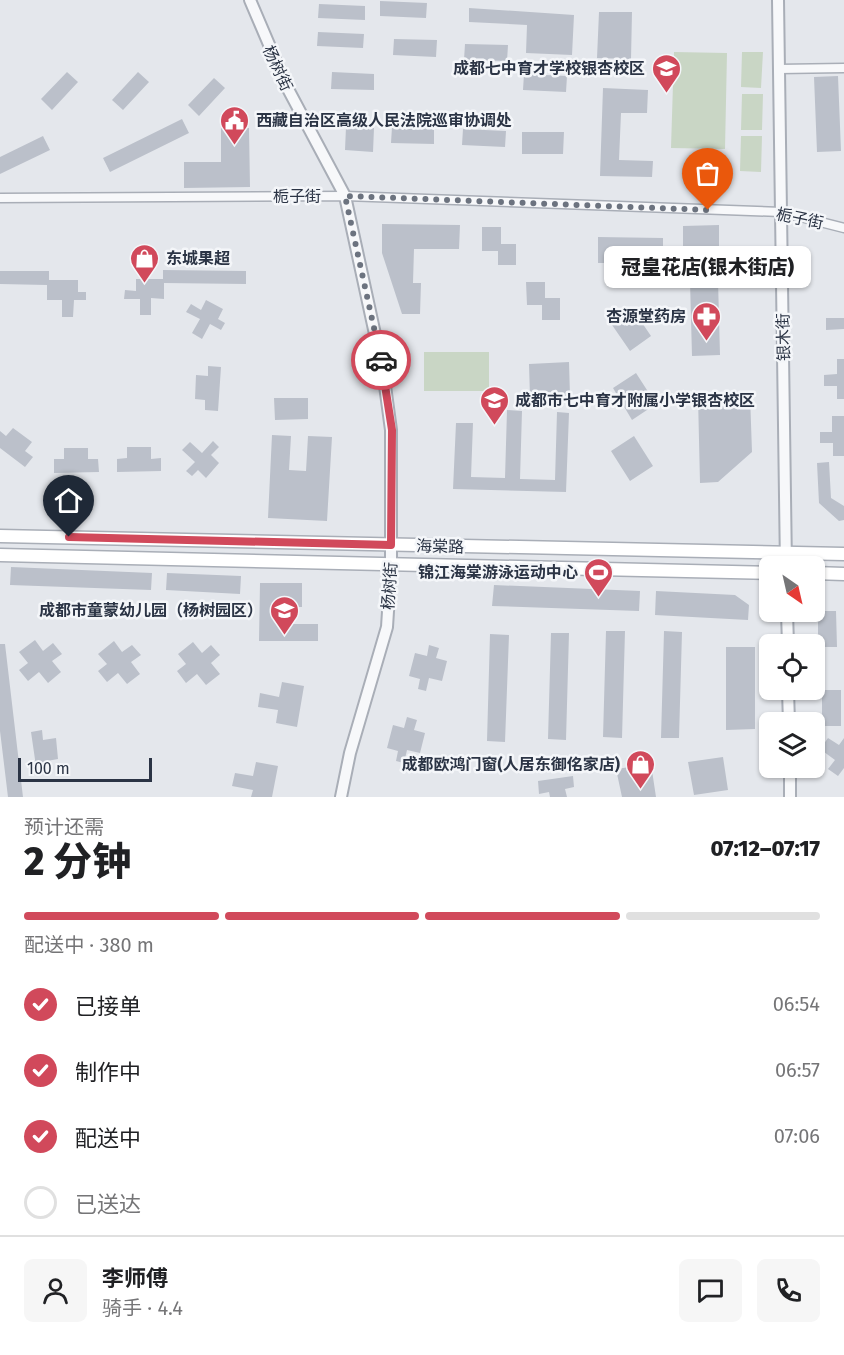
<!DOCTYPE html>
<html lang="zh">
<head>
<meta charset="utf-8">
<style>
	body { margin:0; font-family:"Fira Sans","Noto Sans SC",sans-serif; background:#f6f6f6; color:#202124; height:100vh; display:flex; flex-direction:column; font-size:22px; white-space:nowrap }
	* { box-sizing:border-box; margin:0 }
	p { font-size:20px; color:#757577 }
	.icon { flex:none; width:33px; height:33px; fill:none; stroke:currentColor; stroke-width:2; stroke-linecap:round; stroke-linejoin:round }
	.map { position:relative; height:797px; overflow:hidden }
	.details { display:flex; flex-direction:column; background:#fff; flex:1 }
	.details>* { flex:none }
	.needle { width:39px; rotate:146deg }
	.fabs { position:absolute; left:759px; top:556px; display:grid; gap:12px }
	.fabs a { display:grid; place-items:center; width:66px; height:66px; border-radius:9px; background:#fff; box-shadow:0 2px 4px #0004; font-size:30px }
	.scale { position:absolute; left:18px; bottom:15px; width:134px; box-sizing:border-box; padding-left:6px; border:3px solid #2b3445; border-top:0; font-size:16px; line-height:21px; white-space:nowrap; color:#2b3445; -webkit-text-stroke:4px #f4f6f9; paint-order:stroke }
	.pin { position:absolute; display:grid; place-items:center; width:51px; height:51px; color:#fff; margin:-62px -26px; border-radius:50% 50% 50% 0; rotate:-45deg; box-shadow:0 0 6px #0007 }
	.pin .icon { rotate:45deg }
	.courier { position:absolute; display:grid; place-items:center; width:60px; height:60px; margin:-30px; border:4px solid #d1495b; border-radius:50%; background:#fff; color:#222; box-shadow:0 2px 8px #0007 }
	.bubble { position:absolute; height:42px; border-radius:9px; background:#fff; box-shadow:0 2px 4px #0004; font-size:20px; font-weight:800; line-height:42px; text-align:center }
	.head em { font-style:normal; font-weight:800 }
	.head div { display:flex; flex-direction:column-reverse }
	.head { display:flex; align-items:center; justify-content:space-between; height:102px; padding:0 24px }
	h1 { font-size:39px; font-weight:800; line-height:45px }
	.bar { display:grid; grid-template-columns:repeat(4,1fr); gap:9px 6px; align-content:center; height:72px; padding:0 24px }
	.bar i { height:8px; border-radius:4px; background:#e0e0e0 }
	.bar .current { background:#d1495b }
	.bar p { grid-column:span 4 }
	.line { display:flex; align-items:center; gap:15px; padding:0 24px; border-top:2px solid #e0e0e0 }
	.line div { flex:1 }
	.round { display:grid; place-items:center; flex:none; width:63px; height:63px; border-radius:9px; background:#f6f6f6 }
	ol { padding:0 24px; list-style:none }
	li { display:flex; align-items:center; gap:18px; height:66px }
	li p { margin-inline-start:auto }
	li .icon { padding:6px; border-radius:50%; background:#d1495b; color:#fff; stroke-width:4 }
	li:last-child { color:#757577 }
	li i { width:33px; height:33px; border:3px solid #e0e0e0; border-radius:50% }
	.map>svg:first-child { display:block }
	.green { fill:#c9d6c5 }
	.building { fill:#bbc0ca }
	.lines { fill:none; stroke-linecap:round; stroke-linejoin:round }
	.minor-casing { stroke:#a9aeb7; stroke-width:11 }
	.tertiary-casing { stroke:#a9aeb7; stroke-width:14 }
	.secondary-casing { stroke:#a9aeb7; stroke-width:15 }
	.minor { stroke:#f7f8fa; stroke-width:8 }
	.tertiary { stroke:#f7f8fa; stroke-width:10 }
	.secondary { stroke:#fff; stroke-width:12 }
	.done { stroke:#6c737f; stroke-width:6; stroke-dasharray:0 10.8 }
	.route { stroke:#d1495b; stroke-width:8 }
	.labels { text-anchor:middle; stroke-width:5; stroke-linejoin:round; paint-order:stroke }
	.street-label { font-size:16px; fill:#2b3445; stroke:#f4f6f9 }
	.poi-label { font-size:16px; font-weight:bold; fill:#2b3445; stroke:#f4f6f9; text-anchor:end }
</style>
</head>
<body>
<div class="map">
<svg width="844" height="797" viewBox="0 0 844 797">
	<rect width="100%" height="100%" fill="#e4e7ec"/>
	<path class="green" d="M674,52L727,53L725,149L671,148Z
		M742,52H763L761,88L741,87Z
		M742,94H763L762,130H741Z
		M741,136H762L761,172L740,171Z
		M424,352H489V391H424Z"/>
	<path class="building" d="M380,1L427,3L426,18L380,16Z
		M319,4L365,6V20L318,18Z
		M469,8L574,15L572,55L526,53L527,25L469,22Z
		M599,12H632L631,59L597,58Z
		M318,32L364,34L363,48L317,46Z
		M394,39L437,40L436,57L393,55Z
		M465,44L508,45L507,61L464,60Z
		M67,72L78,82L52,110L41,99Z
		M138,72L149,82L123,110L112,100Z
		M332,72L374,74V90L331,89Z
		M524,74L567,76L566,92L523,90Z
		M838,76L841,151L817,152L814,77Z
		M214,78L225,88L199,116L188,105Z
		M603,88L648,90L647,113H621L619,160L653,161L652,177L600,176Z
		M182,119L189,133L110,172L103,158Z
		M346,127L374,128L373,152L345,150Z
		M392,127L434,128V144L391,143Z
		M221,128H249L250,187L184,188V162H221Z
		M463,129L506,131L505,147L462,145Z
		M522,132H564L563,154H522Z
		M43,136L50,150L0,174V157Z
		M382,224L460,225L459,249H414L413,283H421L420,314H402L382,253Z
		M719,225V252L683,253V226Z
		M482,227H501V244H516V265H498V251H482Z
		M598,237L663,238V263H598Z
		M163,270L246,271V284L164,283V299L151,298V315H140V299H124L125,290L136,291V279H163Z
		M0,271H49V280H78V292H86V300H74L73,317H62V300H47V285L0,284Z
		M718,280L720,355L692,356L690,281Z
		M526,282H545V298H560V320H542V305H527Z
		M206,300L223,309L218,319L225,323L221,330L210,324L202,339L192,333L200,319L186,312L191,304L201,310Z
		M632,308L651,336L630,351L610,322Z
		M826,318H844V329L826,330Z
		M837,359H844V399H837V386H824V375L837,374Z
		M569,362L570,396L530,397L529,364Z
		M208,366L221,367L218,411L205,410V400L195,399L196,375L208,376Z
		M636,373L656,404L632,420L613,388Z
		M750,395L752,452L718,482L700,483L698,397Z
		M274,398H308V419L275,420Z
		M507,410L522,411L520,479L555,480L557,412L569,413L566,492L453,489L456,423H473L471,477L505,478Z
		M832,416H844V456H833V443H820V432H832Z
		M13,428L32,442L25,451L33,457L25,467L0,448V431L6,436Z
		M272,435L291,436L289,470L306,471L308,436L332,437L327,521L268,518Z
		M634,436L653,466L630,481L611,451Z
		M213,441L219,447L211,455L219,463L206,478L198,470L192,476L186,471L195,462L182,450L190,442L202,453Z
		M127,447H151V459L161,458V471L117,472V459L127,458Z
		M64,448H88V459H98L99,472L54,473V459H64Z
		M829,462L831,498L844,506V520L839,521L819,503L817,463Z
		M11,567L152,573L151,590L10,585Z
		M167,573L241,576L240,594L166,590Z
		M260,583H302V607H282V624H318V641H259Z
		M494,585L640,591L639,611L492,606Z
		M656,591L735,595L749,605L748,620L655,615Z
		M818,611H836L837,647H818Z
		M606,631H625L622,738L603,737Z
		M664,631L682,632L679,738H661Z
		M551,633H569L566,740L548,739Z
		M490,634L509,635L505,742L487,741Z
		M35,640L43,651L53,643L62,654L52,661L61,672L48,683L39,672L28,681L19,670L28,663L19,652Z
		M114,641L122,652L132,645L141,655L131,662L140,674L127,684L118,673L107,682L98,671L107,664L98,654Z
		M193,642L202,653L211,645L220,655L211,663L220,674L206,685L197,674L186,683L177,671L186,664L178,654Z
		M0,644H5L23,797H8L0,731Z
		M429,645L439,648L436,658L447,661L442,681L429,678L426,691L418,689L420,679L409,676L415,653L427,656Z
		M726,647H755V729L726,730Z
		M282,682L304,686L297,727L276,723L278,710L258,707L260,693L279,697Z
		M822,690H841V726H822Z
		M407,717L417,720L414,730L425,733L420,753L407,750L404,763L396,761L398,751L387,748L393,725L404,728Z
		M42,730L43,740L56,738L58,759L47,761L48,771L37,773L31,732Z
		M828,738L839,745L844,738V768L838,776L828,769L835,760L820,749Z
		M723,757L728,790L694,795L688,762Z
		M256,762L278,766L272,797H251L253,790L232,786L235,773L253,776Z
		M651,764L656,797H622L616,769Z
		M573,776L574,787L565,789L567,797H550L549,792L539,794L538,781Z"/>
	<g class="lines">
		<defs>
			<path id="minor" d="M779,69L844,68
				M0,198L345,196L781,212L844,228"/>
			<path id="tertiary" d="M250,0L288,89L345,196L383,371L391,430V564L387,627L350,753L341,797
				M778,0L786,567
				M787,612L788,645
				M788,690L789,723
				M790,768V797"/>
			<path id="secondary" d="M0,536L844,554
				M0,555L770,573
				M814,573L844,574"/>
		</defs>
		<use href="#minor" class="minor-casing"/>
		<use href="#tertiary" class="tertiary-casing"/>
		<use href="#secondary" class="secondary-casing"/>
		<use href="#minor" class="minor"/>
		<use href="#tertiary" class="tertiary"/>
		<use href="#secondary" class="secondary"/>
	</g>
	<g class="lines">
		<path class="done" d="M381,360L345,196L708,210"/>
		<path class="route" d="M69,537L391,545L392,430L381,360"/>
	</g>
	<defs>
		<symbol id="school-pin" viewBox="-11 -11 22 30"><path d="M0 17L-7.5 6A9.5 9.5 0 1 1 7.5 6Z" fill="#d1495b" stroke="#f4f6f9"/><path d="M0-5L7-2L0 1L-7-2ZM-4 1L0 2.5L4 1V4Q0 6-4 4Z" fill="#fff"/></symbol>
		<symbol id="civic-pin" viewBox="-11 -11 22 30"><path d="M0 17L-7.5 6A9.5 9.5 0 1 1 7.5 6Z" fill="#d1495b" stroke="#f4f6f9"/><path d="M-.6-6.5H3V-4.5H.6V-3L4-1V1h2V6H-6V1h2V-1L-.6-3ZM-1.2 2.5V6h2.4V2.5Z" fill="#fff"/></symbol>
		<symbol id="shop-pin" viewBox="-11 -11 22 30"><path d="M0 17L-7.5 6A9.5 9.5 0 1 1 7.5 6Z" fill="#d1495b" stroke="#f4f6f9"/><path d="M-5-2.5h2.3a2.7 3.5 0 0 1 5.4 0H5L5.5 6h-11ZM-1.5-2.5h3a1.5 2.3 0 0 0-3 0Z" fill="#fff"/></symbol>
		<symbol id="pharmacy-pin" viewBox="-11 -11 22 30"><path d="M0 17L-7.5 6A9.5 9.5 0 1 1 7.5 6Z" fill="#d1495b" stroke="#f4f6f9"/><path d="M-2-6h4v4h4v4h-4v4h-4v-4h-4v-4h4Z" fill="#fff"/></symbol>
		<symbol id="stadium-pin" viewBox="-11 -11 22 30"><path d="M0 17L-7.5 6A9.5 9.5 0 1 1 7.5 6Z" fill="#d1495b" stroke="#f4f6f9"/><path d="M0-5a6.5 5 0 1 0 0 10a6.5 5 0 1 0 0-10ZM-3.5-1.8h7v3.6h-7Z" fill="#fff"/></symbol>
	</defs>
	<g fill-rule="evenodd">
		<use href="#school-pin" x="650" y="52" width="33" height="45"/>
		<use href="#civic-pin" x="218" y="104" width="33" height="45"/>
		<use href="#shop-pin" x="128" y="242" width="33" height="45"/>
		<use href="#pharmacy-pin" x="690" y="300" width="33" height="45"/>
		<use href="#school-pin" x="478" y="384" width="33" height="45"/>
		<use href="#stadium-pin" x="582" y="556" width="33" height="45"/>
		<use href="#school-pin" x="268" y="594" width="33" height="45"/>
		<use href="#shop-pin" x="624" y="748" width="33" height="45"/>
	</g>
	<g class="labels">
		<g class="street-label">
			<text transform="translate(278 68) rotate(65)" y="6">杨树街</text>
			<text x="297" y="202">栀子街</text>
			<text transform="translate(800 218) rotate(12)" y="6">栀子街</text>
			<text transform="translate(783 337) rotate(-91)" y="6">银木街</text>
			<text transform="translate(440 546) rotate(1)" y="6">海棠路</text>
			<text transform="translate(389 586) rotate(-86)" y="6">杨树街</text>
		</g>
		<g class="poi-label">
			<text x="645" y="74">成都七中育才学校银杏校区</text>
			<text x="256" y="126" text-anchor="start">西藏自治区高级人民法院巡审协调处</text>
			<text x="166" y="264" text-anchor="start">东城果超</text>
			<text x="686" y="322">杏源堂药房</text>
			<text x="515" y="406" text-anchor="start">成都市七中育才附属小学银杏校区</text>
			<text x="578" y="578">锦江海棠游泳运动中心</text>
			<text x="263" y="616">成都市童蒙幼儿园（杨树园区）</text>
			<text x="620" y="770">成都欧鸿门窗(人居东御佲家店)</text>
		</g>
	</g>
</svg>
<div class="fabs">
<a><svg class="needle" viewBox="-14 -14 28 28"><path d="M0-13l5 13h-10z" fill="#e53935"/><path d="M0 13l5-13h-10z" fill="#757577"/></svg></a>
<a><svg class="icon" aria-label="locate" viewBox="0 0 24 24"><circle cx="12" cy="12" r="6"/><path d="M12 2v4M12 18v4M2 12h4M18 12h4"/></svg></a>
<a><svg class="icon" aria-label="layers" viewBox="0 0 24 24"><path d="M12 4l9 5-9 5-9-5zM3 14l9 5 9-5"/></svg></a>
</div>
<div class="scale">100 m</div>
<div class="pin" style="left:708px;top:210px;background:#ea580c"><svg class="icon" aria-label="bag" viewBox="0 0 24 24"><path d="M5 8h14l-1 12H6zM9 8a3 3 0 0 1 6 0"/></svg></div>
<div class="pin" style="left:69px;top:537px;background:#1f2937"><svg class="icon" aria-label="home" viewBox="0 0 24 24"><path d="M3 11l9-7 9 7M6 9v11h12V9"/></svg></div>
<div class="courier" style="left:381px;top:360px"><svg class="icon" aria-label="car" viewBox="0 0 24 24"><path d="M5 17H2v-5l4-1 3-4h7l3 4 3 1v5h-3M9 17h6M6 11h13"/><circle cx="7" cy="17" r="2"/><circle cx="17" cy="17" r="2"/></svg></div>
<div class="bubble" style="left:604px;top:246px;width:207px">冠皇花店(银木街店)</div>
</div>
<section class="details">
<div class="head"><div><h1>2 分钟</h1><p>预计还需</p></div><em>07:12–07:17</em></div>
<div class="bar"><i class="current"></i><i class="current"></i><i class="current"></i><i></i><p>配送中 · 380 m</p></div>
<ol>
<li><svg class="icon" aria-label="check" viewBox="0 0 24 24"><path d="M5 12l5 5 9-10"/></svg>已接单<p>06:54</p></li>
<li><svg class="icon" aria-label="check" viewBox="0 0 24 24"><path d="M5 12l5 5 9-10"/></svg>制作中<p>06:57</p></li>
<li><svg class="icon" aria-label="check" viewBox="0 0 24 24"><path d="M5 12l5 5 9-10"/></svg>配送中<p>07:06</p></li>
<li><i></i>已送达</li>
</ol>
<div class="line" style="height:108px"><a class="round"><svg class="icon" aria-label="person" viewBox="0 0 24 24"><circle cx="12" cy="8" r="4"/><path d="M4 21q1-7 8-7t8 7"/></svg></a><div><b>李师傅</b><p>骑手 · 4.4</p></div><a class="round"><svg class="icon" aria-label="chat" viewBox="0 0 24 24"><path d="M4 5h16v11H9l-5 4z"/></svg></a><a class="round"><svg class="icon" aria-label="phone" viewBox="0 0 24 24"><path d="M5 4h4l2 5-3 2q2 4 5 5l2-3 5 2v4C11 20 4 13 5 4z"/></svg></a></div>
</section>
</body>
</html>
